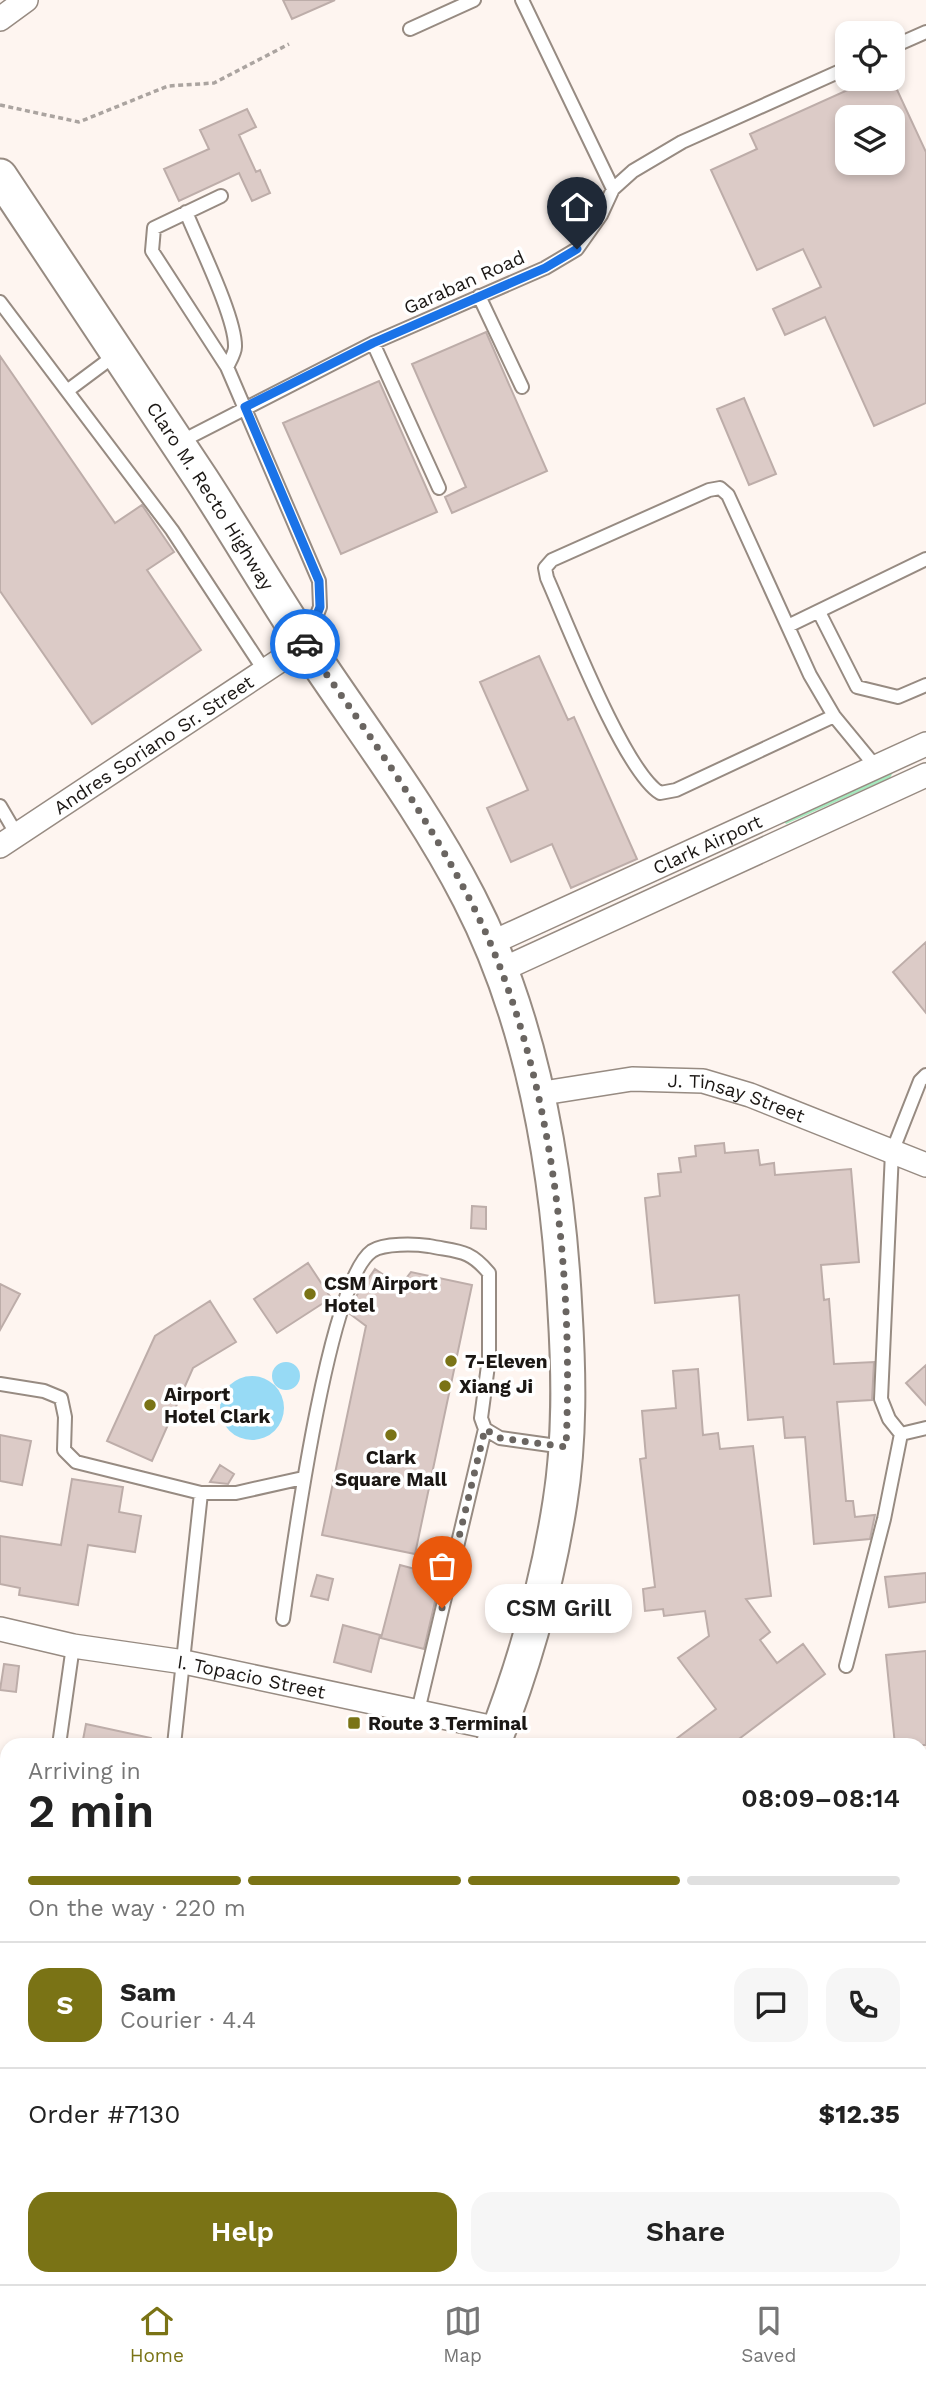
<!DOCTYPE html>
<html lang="en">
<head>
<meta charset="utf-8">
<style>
	body { margin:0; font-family:"Work Sans",sans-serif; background:#f6f6f6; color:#222; height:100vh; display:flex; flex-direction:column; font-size:26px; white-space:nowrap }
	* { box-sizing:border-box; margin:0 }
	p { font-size:23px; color:#767676 }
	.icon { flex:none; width:38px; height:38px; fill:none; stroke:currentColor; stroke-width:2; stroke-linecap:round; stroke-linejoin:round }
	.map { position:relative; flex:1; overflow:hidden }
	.drawer { position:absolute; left:0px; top:1738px; width:928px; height:548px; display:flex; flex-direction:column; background:#fff; border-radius:21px 21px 0 0; box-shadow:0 4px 10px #0003 }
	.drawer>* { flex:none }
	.controls { position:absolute; left:835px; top:21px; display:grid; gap:14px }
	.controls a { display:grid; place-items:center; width:70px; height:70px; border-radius:14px; background:#fff; box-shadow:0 4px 10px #0003; font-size:35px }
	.pin { position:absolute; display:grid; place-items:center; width:60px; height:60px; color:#fff; margin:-72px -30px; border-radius:50% 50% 50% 0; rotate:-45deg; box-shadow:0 0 7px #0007 }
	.pin .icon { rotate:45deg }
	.courier { position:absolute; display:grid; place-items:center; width:70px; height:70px; margin:-35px; border:5px solid #1a73e8; border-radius:50%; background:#fff; color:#222; box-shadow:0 2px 9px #0007 }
	.bubble { position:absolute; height:49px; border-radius:21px; background:#fff; box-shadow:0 4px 10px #0003; font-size:23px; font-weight:600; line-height:49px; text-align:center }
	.headline em { font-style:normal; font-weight:600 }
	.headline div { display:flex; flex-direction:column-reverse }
	.headline { display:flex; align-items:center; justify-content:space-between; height:119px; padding:0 28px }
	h1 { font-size:46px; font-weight:600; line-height:52px }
	.bar { display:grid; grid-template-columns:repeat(4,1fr); gap:10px 7px; align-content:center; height:84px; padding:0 28px }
	.bar i { height:9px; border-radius:5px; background:#e0e0e0 }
	.bar .on { background:#7a7315 }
	.bar p { grid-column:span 4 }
	.line { display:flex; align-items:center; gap:18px; padding:0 28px; border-top:2px solid #e0e0e0 }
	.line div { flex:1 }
	.round { display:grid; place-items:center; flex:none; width:74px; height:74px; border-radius:21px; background:#f6f6f6 }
	.action { display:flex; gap:14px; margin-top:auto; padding:14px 28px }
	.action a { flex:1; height:80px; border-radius:21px; background:#7a7315; color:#fff; font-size:28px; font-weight:600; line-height:80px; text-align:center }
	.action a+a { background:#f6f6f6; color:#222 }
	.tab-bar { display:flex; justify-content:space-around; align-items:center; height:98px; border-top:2px solid #e0e0e0; background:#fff; font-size:19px; color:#767676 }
	.tab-bar a { display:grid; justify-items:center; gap:4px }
	.tab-bar .on { color:#7a7315 }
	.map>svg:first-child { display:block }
	.green { fill:#a6eabf }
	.water { fill:#97daf5 }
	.building { fill:#dccbc7; stroke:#bdada9; stroke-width:2; fill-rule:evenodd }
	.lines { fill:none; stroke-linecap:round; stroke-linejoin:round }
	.lane-casing { stroke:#978b82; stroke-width:16 }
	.street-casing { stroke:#978b82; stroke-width:26 }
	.secondary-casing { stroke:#978b82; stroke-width:37 }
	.path { stroke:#aba4a0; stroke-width:3.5; stroke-dasharray:5 3.5; stroke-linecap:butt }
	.lane { stroke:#fff; stroke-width:12 }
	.street { stroke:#fff; stroke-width:23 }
	.secondary { stroke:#fff; stroke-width:33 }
	.done { stroke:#6a6561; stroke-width:7; stroke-dasharray:0 12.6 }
	.route { stroke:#1a73e8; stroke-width:9 }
	.poi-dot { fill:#7a7315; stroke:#fff; stroke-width:2.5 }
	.labels { text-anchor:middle; stroke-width:7; stroke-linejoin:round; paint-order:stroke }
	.street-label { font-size:19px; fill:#1b1714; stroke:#fff }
	.poi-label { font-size:19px; font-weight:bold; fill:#1b1714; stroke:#fff; text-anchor:start }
</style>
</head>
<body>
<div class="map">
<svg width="926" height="2284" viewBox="0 0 926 2284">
	<rect width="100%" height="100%" fill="#fef5f0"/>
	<path class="green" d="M893,772L890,778L786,824L782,818Z"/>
	<path class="water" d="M272 1376a14 14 0 1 1 28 0a14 14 0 1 1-28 0Z
		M220 1408a32 32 0 1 1 64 0a32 32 0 1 1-64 0Z"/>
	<path class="building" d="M283,0H335L292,19Z
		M872,79H892L926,152V403L874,426L825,317L785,335L773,309L821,287L803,249L757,270L711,170L757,149L750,134ZM847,117H892V163H847Z
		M247,109L256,127L239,135L256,172L260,170L270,193L252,201L239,173L179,201L164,169L209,149L200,130Z
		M486,332L547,471L452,513L445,497L466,487L412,364Z
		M0,356L115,523L142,505L174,552L147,570L201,650L92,724L0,591Z
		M379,381L437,512L341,554L283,423Z
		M744,398L776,474L749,485L717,409Z
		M539,656L568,720L574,717L637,859L571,888L552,844L511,862L487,808L528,790L480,682Z
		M926,942V1013L893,972Z
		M724,1143L725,1153L758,1150L760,1165L774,1163L775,1175L851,1169L859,1262L821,1265L824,1300L829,1299L834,1364L874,1362L872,1400L837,1402L846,1501H853L855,1517L875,1515L870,1539L814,1544L805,1437L785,1438L783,1417L748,1420L739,1295L655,1303L645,1198L660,1196L658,1174L681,1172L679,1158L696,1156L695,1146Z
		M472,1206L486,1207V1229L471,1228Z
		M308,1263L331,1298L277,1333L254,1299Z
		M375,1269L400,1286L411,1272L472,1285L415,1554L322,1535L366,1326L350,1314L357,1295Z
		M0,1284L20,1294L0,1330Z
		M210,1301L236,1342L193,1368L152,1461L107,1441L155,1336Z
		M926,1365V1405L906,1383Z
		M698,1369L703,1435L718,1433L720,1449L753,1446L771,1596L746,1599L770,1632L760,1640L777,1663L803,1644L825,1674L731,1745H668L716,1709L678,1658L709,1636L705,1611L664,1616L663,1609L645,1611L643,1589L655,1587L640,1459L646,1458L642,1411L676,1408L673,1371Z
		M0,1435L31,1441L22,1485L0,1481Z
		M220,1465L234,1474L228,1484L210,1482Z
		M72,1479L123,1487L119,1512L141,1516L135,1552L88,1545L78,1605L19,1595L20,1588L0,1584V1536L61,1545Z
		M400,1565L441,1576L424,1649L381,1638Z
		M926,1573V1602L889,1607L885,1577Z
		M317,1575L333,1579L328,1600L311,1596Z
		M343,1625L380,1635L371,1672L334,1662Z
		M926,1651V1745H895L886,1655Z
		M4,1664L19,1666L16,1692L0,1690Z
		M86,1724L151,1738V1745H82Z"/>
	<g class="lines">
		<defs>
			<path id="lane" d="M522,0L613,189
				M410,29L474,0
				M892,47L926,32
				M221,196L154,228L152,251L227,367L319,581L320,607L307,640
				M186,212C198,242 236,318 235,347C235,353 230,361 227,367
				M479,296L522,387
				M0,302L67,391
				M373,343L439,488
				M118,353L67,391L172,530L264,670
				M178,443L373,343L545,268L577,249L601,215L613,189L633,171L682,142L847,68
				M819,612L857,687L898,697L926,685
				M788,626L926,559
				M834,716L676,790L660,793C624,771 567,623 547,578L545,568L552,560L709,490L720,488L728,495L810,675L834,716L876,767
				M0,806L17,835
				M0,1384L44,1391L61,1398L65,1417L64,1450L76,1462L201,1493
				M901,1434L926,1428
				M283,1619C292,1556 328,1282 372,1251C384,1243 415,1244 429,1246C459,1252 469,1249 489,1273V1358L481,1418L485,1429L500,1438L564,1447
				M846,1666L884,1519L901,1434L889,1419L881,1399L892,1152L920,1081L926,1075
				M418,1711L485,1429
				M59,1745L73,1646
				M174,1745L201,1493H236L303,1478
				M606,2278L610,2284
				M659,2284L665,2278"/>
			<g id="street">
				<path d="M0,19L26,0"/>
				<path id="s1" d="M0,846L305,644"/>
				<path id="s2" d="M489,944L926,744"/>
				<path d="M501,970L926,775"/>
				<path id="s3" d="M537,1094L632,1079L703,1081L750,1095L926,1165"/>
				<path id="s4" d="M0,1629L73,1646L184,1662L499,1729"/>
				<path d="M920,1942L926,1944"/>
				<path d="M920,2234L926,2236"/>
				<path d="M920,2274L926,2260"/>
			</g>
			<g id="secondary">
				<path id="s5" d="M0,176C67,277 135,378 202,480C237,534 269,589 304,642C360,727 423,808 469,898C534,1024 558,1171 565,1311C569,1375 570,1439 560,1502C547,1586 524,1666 493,1745"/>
				<path d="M286,2284L288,2278"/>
			</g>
		</defs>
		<use href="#lane" class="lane-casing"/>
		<use href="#street" class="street-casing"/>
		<use href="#secondary" class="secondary-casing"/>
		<path class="path" d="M0,105L79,122L168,86L214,83L289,44"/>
		<use href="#lane" class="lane"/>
		<use href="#street" class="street"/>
		<use href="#secondary" class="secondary"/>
	</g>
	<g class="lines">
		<path class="done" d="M305,644C363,726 423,809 469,898C552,1058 574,1270 566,1447L500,1438L485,1429L442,1608"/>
		<path class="route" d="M305,644L320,607L319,581L245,407L373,343L545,268L577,249"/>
	</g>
	<g class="poi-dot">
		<circle cx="310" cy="1294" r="7"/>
		<circle cx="451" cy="1361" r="7"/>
		<circle cx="445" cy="1386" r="7"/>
		<circle cx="150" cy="1405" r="7"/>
		<circle cx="391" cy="1435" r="7"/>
		<rect x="347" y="1716" width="14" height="14" rx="3.5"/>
	</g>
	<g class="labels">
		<g class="street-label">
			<text transform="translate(464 282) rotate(-24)" y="7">Garaban Road</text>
			<text dy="7" stroke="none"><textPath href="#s5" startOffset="383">Claro M. Recto Highway</textPath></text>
			<text dy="7" stroke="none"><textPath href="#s1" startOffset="184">Andres Soriano Sr. Street</textPath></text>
			<text dy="7" stroke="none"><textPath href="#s2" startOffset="240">Clark Airport</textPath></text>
			<text dy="7" stroke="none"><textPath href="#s3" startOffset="203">J. Tinsay Street</textPath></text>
			<text dy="7" stroke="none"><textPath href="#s4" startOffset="256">I. Topacio Street</textPath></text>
		</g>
		<g class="poi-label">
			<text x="324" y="1290">CSM Airport<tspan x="324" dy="22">Hotel</tspan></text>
			<text x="465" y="1368">7-Eleven</text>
			<text x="459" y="1393">Xiang Ji</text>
			<text x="164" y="1401">Airport<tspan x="164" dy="22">Hotel Clark</tspan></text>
			<text x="391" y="1464" text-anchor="middle">Clark<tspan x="391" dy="22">Square Mall</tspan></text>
			<text x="368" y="1730">Route 3 Terminal</text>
		</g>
	</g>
</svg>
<div class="controls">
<a><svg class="icon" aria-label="locate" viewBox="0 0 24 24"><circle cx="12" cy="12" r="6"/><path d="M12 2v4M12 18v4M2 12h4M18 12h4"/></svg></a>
<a><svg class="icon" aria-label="layers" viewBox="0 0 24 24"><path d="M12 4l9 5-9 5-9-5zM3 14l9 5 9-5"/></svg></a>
</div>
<div class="pin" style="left:442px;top:1608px;background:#ea580c"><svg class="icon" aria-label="bag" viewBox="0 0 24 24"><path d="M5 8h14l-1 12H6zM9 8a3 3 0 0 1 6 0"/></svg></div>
<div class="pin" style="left:577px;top:249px;background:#1f2937"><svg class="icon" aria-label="home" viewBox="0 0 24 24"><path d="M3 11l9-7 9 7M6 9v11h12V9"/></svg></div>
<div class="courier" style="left:305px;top:644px"><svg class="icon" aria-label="car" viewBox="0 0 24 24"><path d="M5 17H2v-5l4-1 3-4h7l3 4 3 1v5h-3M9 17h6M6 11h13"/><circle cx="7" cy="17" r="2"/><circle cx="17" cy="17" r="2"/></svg></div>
<div class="bubble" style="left:485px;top:1584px;width:147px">CSM Grill</div>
<section class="drawer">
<div class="headline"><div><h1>2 min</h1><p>Arriving in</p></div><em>08:09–08:14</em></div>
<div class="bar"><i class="on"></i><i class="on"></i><i class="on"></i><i></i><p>On the way · 220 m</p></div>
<div class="line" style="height:126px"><b class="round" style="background:#7a7315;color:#fff">S</b><div><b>Sam</b><p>Courier · 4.4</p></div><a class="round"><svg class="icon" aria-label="chat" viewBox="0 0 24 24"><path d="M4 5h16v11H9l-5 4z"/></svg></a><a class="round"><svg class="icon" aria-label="phone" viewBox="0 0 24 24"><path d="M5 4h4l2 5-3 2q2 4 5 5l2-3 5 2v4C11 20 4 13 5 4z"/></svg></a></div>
<div class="line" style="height:91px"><div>Order #7130</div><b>$12.35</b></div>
<div class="action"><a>Help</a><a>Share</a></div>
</section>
</div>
<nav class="tab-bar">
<a class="on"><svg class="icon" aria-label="home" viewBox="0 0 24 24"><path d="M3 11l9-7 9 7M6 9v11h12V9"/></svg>Home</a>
<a><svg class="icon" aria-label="map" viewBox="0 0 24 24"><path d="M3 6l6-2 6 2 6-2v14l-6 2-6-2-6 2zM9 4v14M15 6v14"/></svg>Map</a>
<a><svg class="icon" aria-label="saved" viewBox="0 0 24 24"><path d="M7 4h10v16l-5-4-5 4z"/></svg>Saved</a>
</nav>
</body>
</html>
